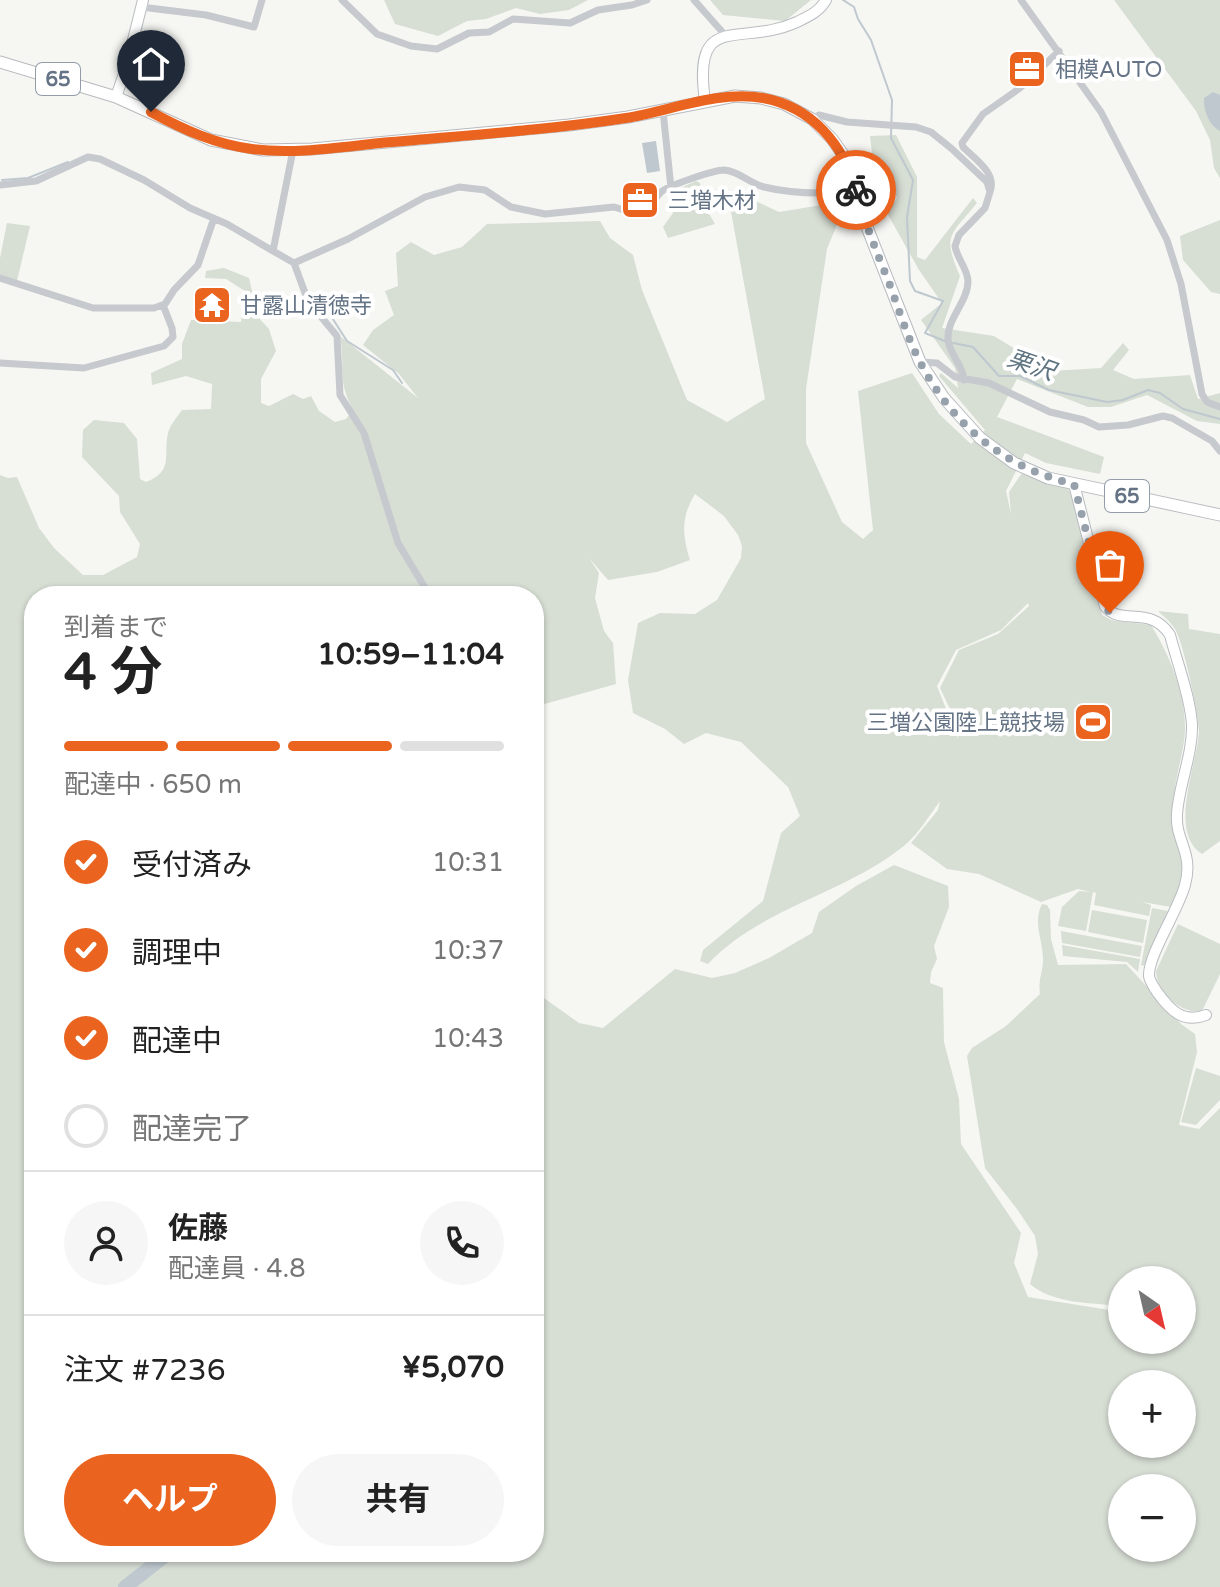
<!DOCTYPE html>
<html lang="ja">
<head>
<meta charset="utf-8">
<style>
	body { margin:0; font-family:"Varela Round","Noto Sans JP",sans-serif; background:#f6f6f6; color:#222; height:100vh; display:flex; flex-direction:column; font-size:30px; white-space:nowrap }
	* { box-sizing:border-box; margin:0 }
	p { font-size:26px; color:#767676 }
	.icon { flex:none; width:44px; height:44px; fill:none; stroke:currentColor; stroke-width:2; stroke-linecap:round; stroke-linejoin:round }
	.map { position:relative; flex:1; overflow:hidden }
	.panel { position:absolute; left:24px; top:586px; width:520px; height:976px; display:flex; flex-direction:column; background:#fff; border-radius:32px; box-shadow:0 2px 6px #0004 }
	.panel>* { flex:none }
	.needle { width:52px; rotate:146deg }
	.buttons { position:absolute; left:1108px; top:1266px; display:grid; gap:16px }
	.buttons a { display:grid; place-items:center; width:88px; height:88px; border-radius:50%; background:#fff; box-shadow:0 2px 6px #0004; font-size:40px }
	.pin { position:absolute; display:grid; place-items:center; width:68px; height:68px; color:#fff; margin:-82px -34px; border-radius:50% 50% 50% 0; rotate:-45deg; box-shadow:0 0 8px #0007 }
	.pin .icon { rotate:45deg }
	.courier { position:absolute; display:grid; place-items:center; width:80px; height:80px; margin:-40px; border:6px solid #ea6420; border-radius:50%; background:#fff; color:#222; box-shadow:0 2px 10px #0007 }
	.head em { font-style:normal; font-weight:700 }
	.head div { display:flex; flex-direction:column-reverse }
	.head { display:flex; align-items:center; justify-content:space-between; height:136px; padding:0 40px }
	h1 { font-size:52px; font-weight:700; line-height:60px }
	.bar { display:grid; grid-template-columns:repeat(4,1fr); gap:12px 8px; align-content:center; height:96px; padding:0 40px }
	.bar i { height:10px; border-radius:6px; background:#e0e0e0 }
	.bar .on { background:#ea6420 }
	.bar p { grid-column:span 4 }
	.line { display:flex; align-items:center; gap:20px; padding:0 40px; border-top:2px solid #e0e0e0 }
	.line div { flex:1 }
	.round { display:grid; place-items:center; flex:none; width:84px; height:84px; border-radius:42px; background:#f6f6f6 }
	ol { padding:0 40px; list-style:none }
	li { display:flex; align-items:center; gap:24px; height:88px }
	li p { margin-inline-start:auto }
	li .icon { padding:8px; border-radius:50%; background:#ea6420; color:#fff; stroke-width:4 }
	li:last-child { color:#767676 }
	li i { width:44px; height:44px; border:4px solid #e0e0e0; border-radius:50% }
	.action { display:flex; gap:16px; margin-top:auto; padding:16px 40px }
	.action a { flex:1; height:92px; border-radius:48px; background:#ea6420; color:#fff; font-size:32px; font-weight:700; line-height:92px; text-align:center }
	.action a+a { background:#f6f6f6; color:#222 }
	.map>svg:first-child { display:block }
	.green { fill:#d7ded4; fill-rule:evenodd }
	.water { fill:#bfc8cf }
	.lines { fill:none; stroke-linecap:round; stroke-linejoin:round }
	.stream { stroke:#bfc8cf; stroke-width:2 }
	.river { stroke:#bfc8cf; stroke-width:14 }
	.secondary-casing { stroke:#b8bcc1; stroke-width:12 }
	.primary-casing { stroke:#b7babf; stroke-width:13 }
	.street { stroke:#c6c9cd; stroke-width:7 }
	.secondary { stroke:#fff; stroke-width:10 }
	.primary { stroke:#fff; stroke-width:11 }
	.done { stroke:#97a1ac; stroke-width:8; stroke-dasharray:0 14.4 }
	.route { stroke:#ea6420; stroke-width:10 }
	.labels { text-anchor:middle; stroke-width:8; stroke-linejoin:round; paint-order:stroke }
	.shield { fill:#fff; stroke:#929daa; stroke-width:2 }
	.shield-label { font-size:20px; font-weight:bold; fill:#647385 }
	.poi-label { font-size:22px; fill:#647385; stroke:#fff; text-anchor:start }
	.water-label { font-size:24px; font-style:italic; fill:#607582; stroke:#fff }
</style>
</head>
<body>
<div class="map">
<svg width="1220" height="1587" viewBox="0 0 1220 1587">
	<rect width="100%" height="100%" fill="#f6f7f3"/>
	<path class="green" d="M384,0H588L569,10L540,14L516,8L486,19L467,21L438,36L395,24Z
		M710,0H811L785,21L723,15Z
		M1114,0H1220V178L1214,168L1210,140L1196,111Z
		M896,135L917,177V257L925,260L973,198L977,203C950,236 942,235 960,276L942,328L994,336L1051,371L1101,368L1123,343L1129,350L1113,370L1134,379L1190,375L1198,399L1220,393V424L1197,421L1147,395L1111,407H1088L1017,379L997,417L1104,457L1100,474L1046,463L1025,453L1006,491L1011,514L1009,492L1022,473L1067,487L1073,497L1102,615L1111,620L1151,625C1170,656 1186,694 1185,731C1184,753 1175,776 1174,798C1173,839 1195,867 1171,907L1142,902L1151,905L1149,916L1094,905L1096,893L1093,892L1086,931L1058,926L1062,907L1079,891L1091,892L1078,889L1041,902L979,874L947,869L911,843L938,810L940,801C929,816 919,833 905,845C845,894 762,907 708,964L700,961L703,950L763,901L781,833L800,816L788,787L741,742L706,733L684,744L665,729L633,713L628,680L638,623L660,613L695,614L717,600L741,558L742,546L738,535L724,516L695,494C681,517 682,534 690,560L657,572L608,580L589,558L599,573L595,598L604,631L613,643L616,684L534,707V596H34V1552H534V991L579,1023L603,1028L675,969L712,978L735,973L769,958L812,933L819,912L856,886L894,865L948,886L949,907L934,946L937,959L931,972L930,983L943,988L944,1042L959,1099L961,1144L1021,1233L1014,1263L1028,1297L1122,1312V1340H1182V1313H1187L1182,1312V1280H1122V1306C1092,1303 1053,1304 1030,1284L1038,1254L1035,1236L1017,1209L985,1168L967,1056L972,1048L1006,1026L1040,994C1038,981 1042,974 1043,962C1044,942 1032,923 1042,904L1047,905L1050,910L1051,939L1058,965L1126,964L1181,1024L1195,1034L1197,1052L1179,1125L1199,1129L1220,1108V1587H0V475L8,478L17,477L39,528L54,548L83,575H103L137,557L140,544L120,512L119,496L82,457L83,430L94,420L124,423L137,439L140,479L146,482C174,471 163,457 168,433C170,425 177,417 182,410L211,409L212,384L186,376L152,385L151,373L182,359V344L191,320L241,322L245,291L226,279L205,278L206,271L224,268L249,278L258,317L269,329L276,351L261,379V403L269,406L293,394L303,399L311,396L319,411L335,422L346,419L353,410C336,377 346,368 340,336L418,398L399,374L363,345L373,330L394,315L385,291L398,286L396,253L411,242L434,255L462,247L487,224L600,221L610,238L633,255L642,290L687,400L727,422L765,399L728,195L739,193L779,212L840,202L842,212L827,249L806,389V443L842,522L863,539L873,530L858,391L912,373L939,414L971,444L985,430L939,376L941,373L958,388L955,368L921,320L942,303L919,270L887,213L897,198L886,166L872,153L870,136ZM1028,603L1029,606L998,634L959,650L940,688L949,707L956,713L958,739L937,686L956,650L1001,630ZM1122,1384H1182V1444H1122ZM1122,1488H1182V1548H1122Z
		M696,181L700,183L705,207L715,224L668,238L663,227L673,213L674,191Z
		M1220,220V294L1211,292L1183,260L1180,236Z
		M7,223L30,226L17,281L0,275V258Z
		M1158,611L1188,614L1189,629L1220,634V841L1202,854C1167,832 1198,763 1199,731C1199,715 1183,641 1175,629C1171,622 1163,616 1158,611Z
		M1152,908L1168,911L1144,966L1141,965Z
		M1092,910L1147,920L1143,943L1088,932Z
		M1178,924L1220,944V974L1202,1011C1181,1015 1156,991 1156,971Z
		M1061,931L1142,946L1140,957L1062,943Z
		M1062,945L1140,959L1138,972L1127,962L1063,956Z
		M1196,1068L1220,1076V1100L1196,1125L1181,1122Z"/>
	<path class="water" d="M1213,92L1220,95V131C1209,126 1203,109 1204,98Z
		M656,141L660,171L647,173L642,143Z"/>
	<g class="lines">
		<path class="stream" d="M843,0L854,7L858,19L871,40L892,100L891,138L913,180L907,217L910,281L915,291L943,301L925,333L947,342
			M2,180L28,178L68,162
			M329,313L347,341L393,370L402,383
			M953,343L973,347L999,376H1020L1049,390L1107,402L1123,400L1148,390L1160,393L1183,409L1220,419"/>
		<path class="river" d="M125,1587L170,1552"/>
		<defs>
			<path id="secondary" d="M116,97L126,68L143,0
				M705,101C692,9 740,48 797,22C809,16 819,12 826,0
				M1074,484L1105,606C1120,627 1150,604 1170,635C1177,662 1190,696 1192,724C1193,754 1179,784 1177,814C1175,841 1194,852 1185,885C1179,909 1148,955 1149,976C1150,982 1154,987 1157,992C1170,1010 1183,1024 1206,1015"/>
			<path id="primary" d="M0,62L116,97L211,140L263,150L312,149L569,125L628,117L735,96L761,98L784,104L812,119L832,139L844,156L865,222L920,362L944,398L980,438L1014,463L1048,478L1220,515"/>
		</defs>
		<use href="#secondary" class="secondary-casing"/>
		<use href="#primary" class="primary-casing"/>
		<path class="street" d="M342,0L377,34L411,46L437,49L469,33L489,32L513,19L570,23L598,10L632,5L647,0
			M694,0L725,35
			M1021,0L1101,112L1167,240L1181,284L1202,394L1207,402L1220,407
			M141,7L206,15L254,27L262,0
			M663,111L671,188
			M812,119L819,115L847,122L916,127L931,132L952,149L987,182L990,192L985,208L959,235L955,246C957,259 967,267 968,281C968,302 947,318 948,339C949,355 963,364 964,380
			M293,150L273,251L294,263L308,301L337,336L340,395L364,433L398,543L430,596
			M0,185L36,181L88,157L100,159L144,180L190,208L227,224L273,251
			M990,192C997,173 976,160 963,147L962,143L983,114L1020,88L1059,51
			M651,214C650,207 655,198 661,192C667,186 714,170 724,170C739,171 749,183 764,187C793,194 826,194 856,191
			M294,263L348,239L425,197L459,187L485,190L511,207L545,214L614,207L634,213L649,212
			M0,278L93,308H154L165,304L174,290L198,265L214,218
			M920,362L937,363L955,377L989,383L1050,412L1084,420L1099,427L1128,425L1163,416L1172,418L1212,441L1220,451
			M0,363L84,368L164,346L173,337L172,328L163,305"/>
		<use href="#secondary" class="secondary"/>
		<use href="#primary" class="primary"/>
	</g>
	<g class="lines">
		<path class="done" d="M856,190C865,224 878,255 891,288C900,313 908,339 920,362C953,426 1005,468 1074,484L1105,606L1110,613"/>
		<path class="route" d="M151,112C184,130 215,144 252,149C298,155 346,146 391,142C469,135 548,130 626,118C670,111 718,90 763,98C812,107 843,144 856,190"/>
	</g>
	<defs>
		<symbol id="office-square" viewBox="-11 -11 22 22"><rect x="-9" y="-9" width="18" height="18" rx="4" fill="#ea6420" stroke="#fff"/><path d="M-6-3h4V-5.5h4V-3h4V5H-6ZM-1-4.5V-3h2v-1.5ZM-6 0V1H6V0Z" fill="#fff"/></symbol>
		<symbol id="temple-square" viewBox="-11 -11 22 22"><rect x="-9" y="-9" width="18" height="18" rx="4" fill="#ea6420" stroke="#fff"/><path d="M0-6L5-2H3V0L6.5 2.5H4V6H1.5V3h-3V6H-4V2.5H-6.5L-3 0V-2H-5Z" fill="#fff"/></symbol>
		<symbol id="stadium-square" viewBox="-11 -11 22 22"><rect x="-9" y="-9" width="18" height="18" rx="4" fill="#ea6420" stroke="#fff"/><path d="M0-5a6.5 5 0 1 0 0 10a6.5 5 0 1 0 0-10ZM-3.5-1.8h7v3.6h-7Z" fill="#fff"/></symbol>
	</defs>
	<g fill-rule="evenodd">
		<use href="#office-square" x="1005" y="47" width="44" height="44"/>
		<use href="#office-square" x="618" y="178" width="44" height="44"/>
		<use href="#temple-square" x="190" y="283" width="44" height="44"/>
		<use href="#stadium-square" x="1071" y="700" width="44" height="44"/>
	</g>
	<g class="labels">
		<g class="shield">
			<rect x="36" y="63" width="44" height="32" rx="6"/>
			<rect x="1105" y="480" width="44" height="32" rx="6"/>
		</g>
		<g class="shield-label">
			<text x="58" y="86">65</text>
			<text x="1127" y="503">65</text>
		</g>
		<g class="poi-label">
			<text x="1055" y="77">相模AUTO</text>
			<text x="668" y="208">三増木材</text>
			<text x="240" y="313">甘露山清徳寺</text>
			<text x="1065" y="730" text-anchor="end">三増公園陸上競技場</text>
		</g>
		<g class="water-label">
			<text transform="translate(1031 365) rotate(19)" y="8">栗沢</text>
		</g>
	</g>
</svg>
<div class="buttons">
<a><svg class="needle" viewBox="-14 -14 28 28"><path d="M0-13l5 13h-10z" fill="#e53935"/><path d="M0 13l5-13h-10z" fill="#767676"/></svg></a>
<a>+</a>
<a>−</a>
</div>
<div class="pin" style="left:1110px;top:613px;background:#ea580c"><svg class="icon" aria-label="bag" viewBox="0 0 24 24"><path d="M5 8h14l-1 12H6zM9 8a3 3 0 0 1 6 0"/></svg></div>
<div class="pin" style="left:151px;top:112px;background:#1f2937"><svg class="icon" aria-label="home" viewBox="0 0 24 24"><path d="M3 11l9-7 9 7M6 9v11h12V9"/></svg></div>
<div class="courier" style="left:856px;top:190px"><svg class="icon" aria-label="bike" viewBox="0 0 24 24"><circle cx="6" cy="16" r="4"/><circle cx="18" cy="16" r="4"/><path d="M6 16l4-8h5l3 8M10 8l3 8H6M13 5h3"/></svg></div>
<section class="panel">
<div class="head"><div><h1>4 分</h1><p>到着まで</p></div><em>10:59–11:04</em></div>
<div class="bar"><i class="on"></i><i class="on"></i><i class="on"></i><i></i><p>配達中 · 650 m</p></div>
<ol>
<li><svg class="icon" aria-label="check" viewBox="0 0 24 24"><path d="M5 12l5 5 9-10"/></svg>受付済み<p>10:31</p></li>
<li><svg class="icon" aria-label="check" viewBox="0 0 24 24"><path d="M5 12l5 5 9-10"/></svg>調理中<p>10:37</p></li>
<li><svg class="icon" aria-label="check" viewBox="0 0 24 24"><path d="M5 12l5 5 9-10"/></svg>配達中<p>10:43</p></li>
<li><i></i>配達完了</li>
</ol>
<div class="line" style="height:144px"><a class="round"><svg class="icon" aria-label="person" viewBox="0 0 24 24"><circle cx="12" cy="8" r="4"/><path d="M4 21q1-7 8-7t8 7"/></svg></a><div><b>佐藤</b><p>配達員 · 4.8</p></div><a class="round"><svg class="icon" aria-label="phone" viewBox="0 0 24 24"><path d="M5 4h4l2 5-3 2q2 4 5 5l2-3 5 2v4C11 20 4 13 5 4z"/></svg></a></div>
<div class="line" style="height:104px"><div>注文 #7236</div><b>¥5,070</b></div>
<div class="action"><a>ヘルプ</a><a>共有</a></div>
</section>
</div>
</body>
</html>
